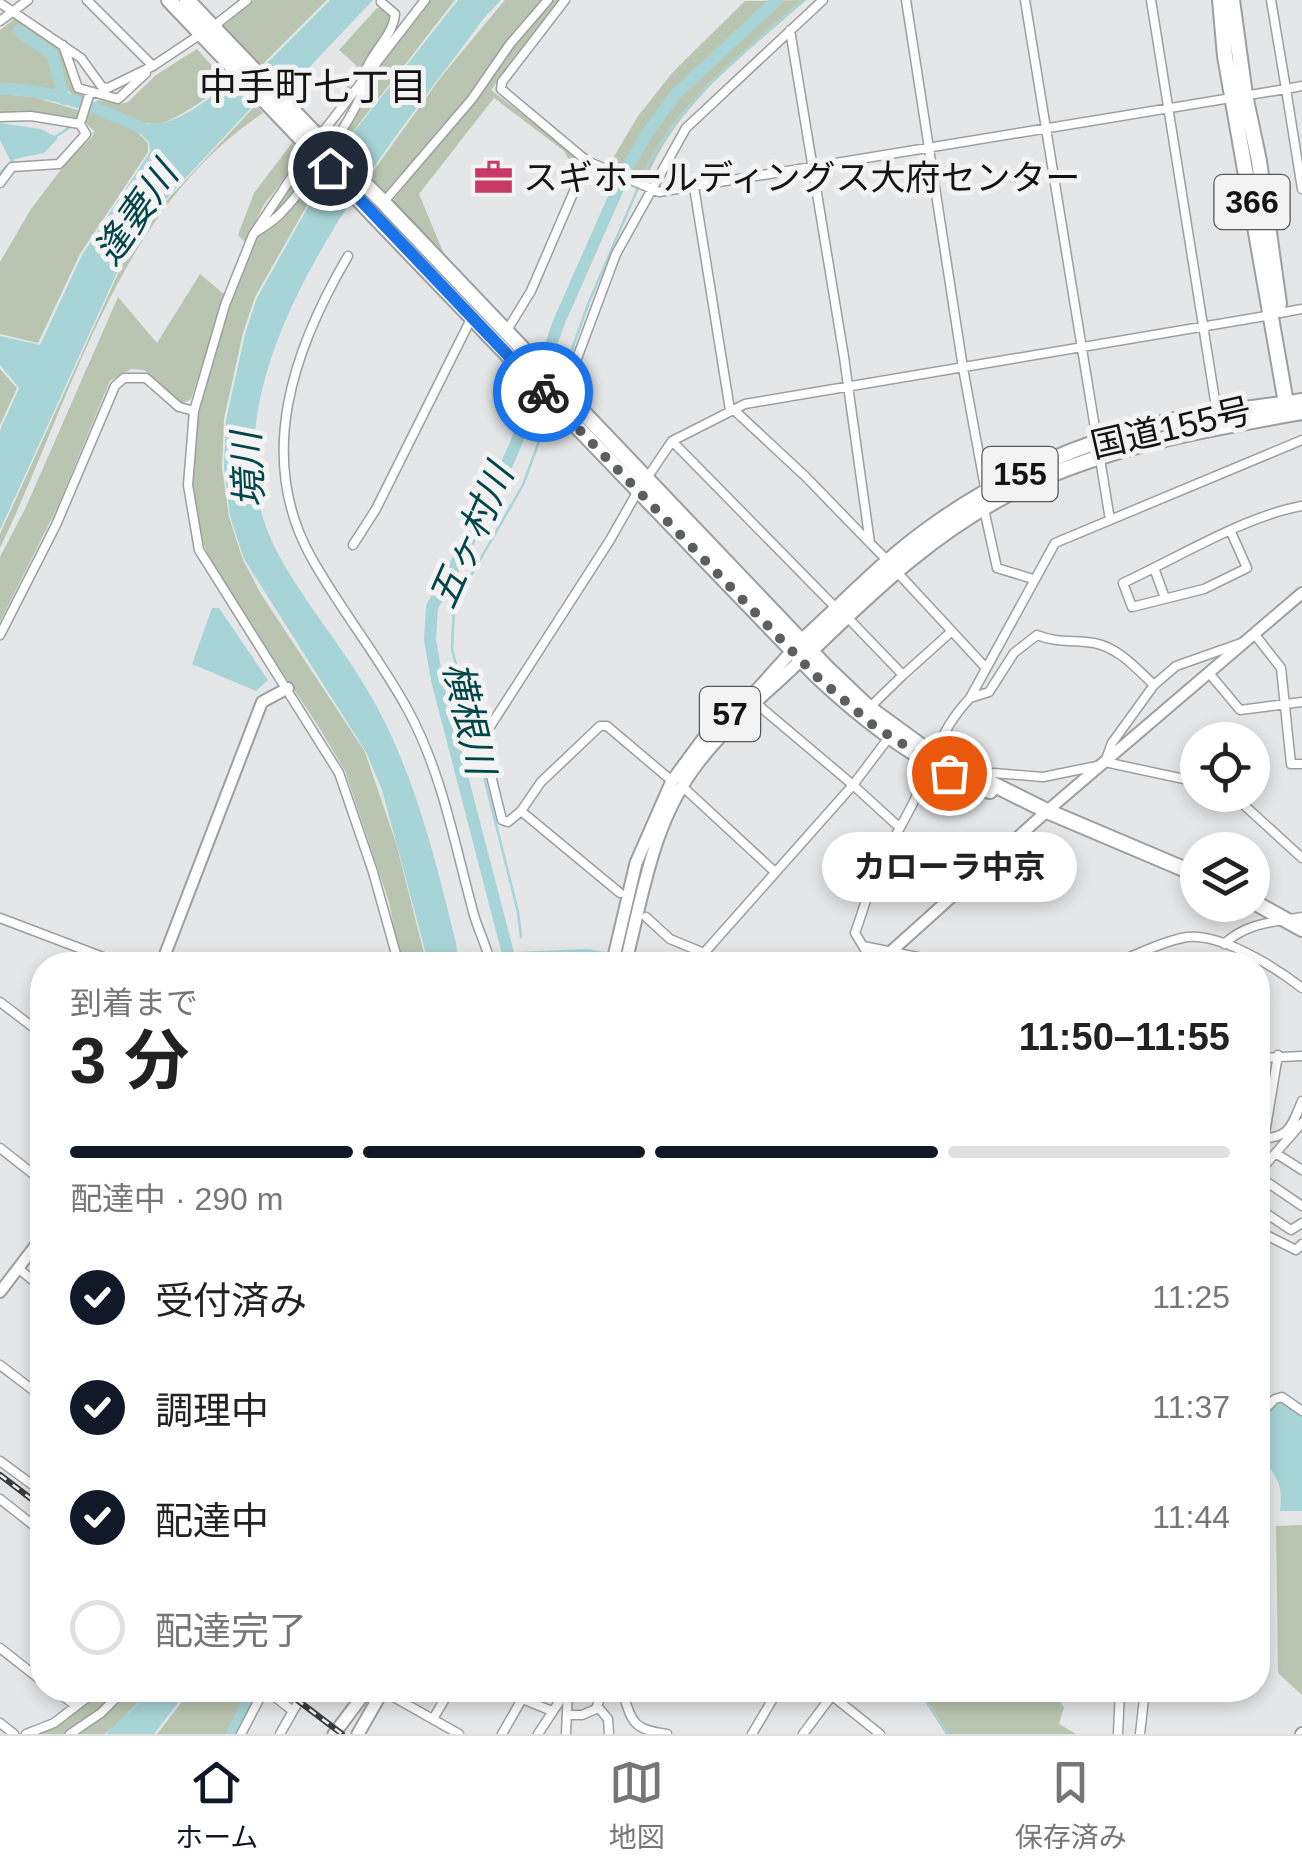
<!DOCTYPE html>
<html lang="ja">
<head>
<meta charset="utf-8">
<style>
	body { margin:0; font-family:Helvetica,"Noto Sans JP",sans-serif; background:#f6f6f6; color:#222; height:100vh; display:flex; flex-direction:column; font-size:38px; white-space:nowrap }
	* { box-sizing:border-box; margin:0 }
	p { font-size:32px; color:#767676 }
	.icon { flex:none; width:55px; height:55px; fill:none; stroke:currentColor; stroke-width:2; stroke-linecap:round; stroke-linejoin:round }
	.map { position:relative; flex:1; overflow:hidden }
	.panel { position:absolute; left:30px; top:952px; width:1240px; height:750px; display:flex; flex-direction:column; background:#fff; border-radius:40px; box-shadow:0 5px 15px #0003 }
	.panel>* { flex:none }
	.controls { position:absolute; left:1180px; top:722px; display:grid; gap:20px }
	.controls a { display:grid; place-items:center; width:90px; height:90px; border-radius:50%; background:#fff; box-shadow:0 5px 15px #0003; font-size:50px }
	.pin { position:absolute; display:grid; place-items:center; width:85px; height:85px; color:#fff; margin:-42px; border:5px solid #fff; border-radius:50%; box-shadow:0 2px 10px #0007 }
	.courier { position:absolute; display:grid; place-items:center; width:100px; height:100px; margin:-50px; border:8px solid #1a73e8; border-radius:50%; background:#fff; color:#222; box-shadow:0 2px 12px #0007 }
	.bubble { position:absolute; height:70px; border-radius:35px; background:#fff; box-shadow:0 5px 15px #0003; font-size:32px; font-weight:700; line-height:70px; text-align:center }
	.summary em { font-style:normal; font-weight:700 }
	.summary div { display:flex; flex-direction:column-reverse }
	.summary { display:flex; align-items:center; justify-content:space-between; height:170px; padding:0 40px }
	h1 { font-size:65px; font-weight:700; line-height:75px }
	.bar { display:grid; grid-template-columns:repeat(4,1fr); gap:15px 10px; align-content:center; height:120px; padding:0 40px }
	.bar i { height:12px; border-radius:8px; background:#e0e0e0 }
	.bar .active { background:#111827 }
	.bar p { grid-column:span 4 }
	ol { padding:0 40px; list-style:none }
	li { display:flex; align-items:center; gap:30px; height:110px }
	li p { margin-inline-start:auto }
	li .icon { padding:10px; border-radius:50%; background:#111827; color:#fff; stroke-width:4 }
	li:last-child { color:#767676 }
	li i { width:55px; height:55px; border:5px solid #e0e0e0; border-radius:50% }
	.menu { display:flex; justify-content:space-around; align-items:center; height:140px; border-top:2px solid #e0e0e0; background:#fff; font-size:28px; color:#767676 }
	.menu a { display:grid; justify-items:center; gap:5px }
	.menu .active { color:#111827 }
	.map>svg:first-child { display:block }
	.green { fill:#b9c5b0 }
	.water { fill:#a7d4d6 }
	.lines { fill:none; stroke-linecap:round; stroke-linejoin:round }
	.stream { stroke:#a7d4d6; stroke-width:2.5 }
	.river { stroke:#a7d4d6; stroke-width:12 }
	.street-casing { stroke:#9d9e9f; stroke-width:11 }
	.secondary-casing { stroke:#9d9e9f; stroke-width:14 }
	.primary-casing { stroke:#9d9e9f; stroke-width:15 }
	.highway-casing { stroke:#9d9e9f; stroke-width:18 }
	.street { stroke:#fff; stroke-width:8 }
	.secondary { stroke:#fff; stroke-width:10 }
	.primary { stroke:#fff; stroke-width:11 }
	.highway { stroke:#fff; stroke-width:14 }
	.rail-casing { stroke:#3b3b3c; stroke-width:6 }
	.rail { stroke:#f3f3f4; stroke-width:2.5; stroke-dasharray:8; stroke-linecap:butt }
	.highway-bridge-casing { stroke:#9d9e9f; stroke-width:18; stroke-linecap:butt }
	.highway-bridge { stroke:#fff; stroke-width:14 }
	.done { stroke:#5d5e5e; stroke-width:10; stroke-dasharray:0 18 }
	.route { stroke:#1a73e8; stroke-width:12 }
	.labels { text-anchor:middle; stroke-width:10; stroke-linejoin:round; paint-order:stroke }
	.shield { fill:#f3f3f4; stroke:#575757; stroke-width:2.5 }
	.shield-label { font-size:32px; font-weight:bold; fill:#141414 }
	.poi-label { font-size:35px; fill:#141414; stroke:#f3f3f4; text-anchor:start }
	.street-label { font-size:35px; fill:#141414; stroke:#f3f3f4 }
	.neighbourhood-label { font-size:38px; fill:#141414; stroke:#f3f3f4 }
	.water-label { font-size:38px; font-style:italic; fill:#004649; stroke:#f3f3f4 }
</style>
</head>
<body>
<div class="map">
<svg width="1302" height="1734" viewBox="0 0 1302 1734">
	<rect width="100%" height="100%" fill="#e5e6e7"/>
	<path class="green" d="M254,0H327L261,66L223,26Z
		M428,0H455L341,147L336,141L377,78L374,68Z
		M505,0H546L429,149L398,177L386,194L369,177L441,77Z
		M550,0H560L491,90L574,154L576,167L572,166L564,151L494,98L419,194L446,259L392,202C445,135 494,65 550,0Z
		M806,0C746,54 676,103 646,180L610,163L638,116L673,72L745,1Z
		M377,8H383L392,16L391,25L353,79L347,96L342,94L356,65L339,50Z
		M17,17C54,41 64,43 73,89L86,94L84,100C54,92 71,67 52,49C43,40 30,33 19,26L15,32C45,53 53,57 61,94L34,86L0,84V30Z
		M197,49L228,84C211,94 174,123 156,124C135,124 113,113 93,106L98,100L120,104L128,102L156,75Z
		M0,94L34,97L81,111L78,119C56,112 25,116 0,115Z
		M256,105L263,113C116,211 73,397 0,548V534L128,252L152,216Z
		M89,112L131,126L148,143V152L80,254L38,343L0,334V262L31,209L69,159L92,137L94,131L86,123Z
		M292,143L303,154L263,206L245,242L238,235L254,193Z
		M306,159L314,166L280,210L264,222Z
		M317,171L323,177L255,297L243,333L224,419L222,468L229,517L243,560L261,594L365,752L396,843L427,965H401L389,902L345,771L317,724L221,581C172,498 195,417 222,331C231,301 240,265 257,238C264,227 277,223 285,214C297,201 307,185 317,171Z
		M200,274L225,295L191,399L182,404L144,370L131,369L110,381L58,506L0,622V557L26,507L118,297L157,343Z
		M0,369L17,388L0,425Z
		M1302,1525V1695L1278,1673L1276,1526Z
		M102,1690H150L113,1728L104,1734H31L54,1725Z
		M191,1690H248L229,1734H157Z
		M921,1690H1050L1064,1707L1059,1724L1076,1734H948Z"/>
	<path class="water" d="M330,0H373L287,91L263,67Z
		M458,0H501L484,18C388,150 189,375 275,548C304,604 348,652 377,707C417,782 436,862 456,943L459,965H429L382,790L366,752L244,559L230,516L224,468L226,420L245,334L257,298L341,148Z
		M232,82L254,105L151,215L127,251L0,530V430L19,388L0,365V336L40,345L82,255L150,152L149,142L134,128L138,123C175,130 202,102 232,82Z
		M0,123L41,129L58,138L44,153L10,160L0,140Z
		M212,608H219L268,680L256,691L192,664Z
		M1278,1403H1283L1302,1414V1511H1280C1282,1492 1281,1483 1269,1467L1258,1466V1424Z
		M152,1690H188L154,1734H106Z"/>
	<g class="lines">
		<path class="stream" d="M55,137L73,125
			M0,173L13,160
			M641,180C674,104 743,54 803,0
			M561,380L589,302L638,188
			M521,937L518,912L452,649L454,605L523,485L552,406
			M919,1690L947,1734"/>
		<path class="river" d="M19,31L52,54L64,99
			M0,89C51,88 105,110 150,132
			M445,961L587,955L644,965
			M511,965L437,680L430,640L432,607L486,510L515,446L559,322L627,168L646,135L676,94L777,0
			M232,1734L254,1690"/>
		<defs>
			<path id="street" d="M87,0L153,66
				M906,0L963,368L986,493
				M1025,0L1110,520
				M1151,0L1217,413
				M0,3L81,58L102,87L108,88L153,66L201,34
				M0,21L28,0
				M790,30L844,357L870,543L888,561
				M216,31L219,22L247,0
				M63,45L78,88L118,99L146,73
				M364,75C370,53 393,37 395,14L381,2
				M1302,86L1286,89L1302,189
				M0,117L31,116L80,124
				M319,137L425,0
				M311,148L253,235L225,305L194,411L188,485L199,550L339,773L373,872L399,965
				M587,161L659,192L1286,89L1271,0
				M0,183L12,167L59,164L86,134L80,124L90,92
				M694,187L730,410
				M389,196L472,99L510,44L548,0
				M256,232C265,226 275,220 282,212C307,186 365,103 370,70
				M348,256C294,348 255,456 311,557C341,611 380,658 409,712C443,776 455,846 474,915C479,932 487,947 491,965
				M1280,313L1302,309
				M506,332L531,291L587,161L501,89L502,82L565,0
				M567,394L573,369L616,254L686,128L823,0
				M733,409L806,477L869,542
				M672,441L837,609
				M647,478L672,441L745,404L1272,315
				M984,509L997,568L1033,579
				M1231,532L1247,568L1204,589L1132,607L1123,583C1177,558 1245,516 1302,506
				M353,545L376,509L472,317
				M1154,568L1165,598
				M897,572L986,668
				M847,617L903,675L952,631
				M0,635L56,525L115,386L124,378H146L179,407L194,411
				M1256,636L1281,668L1291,764H1302
				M1209,673L1240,710L1302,702
				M970,698L989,692L1014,653L1037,635C1056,643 1075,640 1094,643C1119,648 1136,668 1154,685
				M869,708L903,675
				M890,736L853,785L899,827
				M988,781L993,773L1043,777L1097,766
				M1198,782L1105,762L1112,743L1154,685L1176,666L1244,642
				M683,787L775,872
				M1233,795L1302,858
				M521,811L508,822L502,820L482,739L610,540L639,489
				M620,893L521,811L541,782L600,726H607L672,781
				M646,917L670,939L704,953L853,785L757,704
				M0,918L124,965
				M1224,944C1246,923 1273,922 1302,917
				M863,946L855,933C863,911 869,888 879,867C890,844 904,822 915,799C932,762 941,728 970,698L1055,543L1302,440
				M873,965L863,946L957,965
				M1109,965C1133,957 1158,943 1182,938C1217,930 1275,967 1302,988
				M0,1002L42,1034
				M1258,1058L1302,1056
				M1258,1139C1289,1138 1291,1128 1302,1101
				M1264,1139L1278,1055
				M0,1148L42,1181
				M1277,1154L1302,1170
				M1258,1173L1302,1123
				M1258,1176L1302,1206
				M1258,1208L1291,1230L1302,1223
				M1258,1231L1296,1250L1302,1244
				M19,1269L42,1288
				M0,1365L42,1397
				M1258,1416L1275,1399L1282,1397L1302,1411
				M0,1461L42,1492
				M0,1499L42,1532
				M0,1648L42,1681
				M55,1690L76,1706
				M266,1690L293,1711L280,1734
				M500,1690L552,1711
				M611,1690L623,1694C633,1725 634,1729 667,1734
				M825,1690L880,1734
				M383,1691L459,1734
				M598,1707L608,1719L609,1734
				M293,1711L306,1690
				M568,1715H582L596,1709L603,1690
				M433,1719L450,1690
				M0,1723L14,1734
				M26,1734L54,1723L97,1690
				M70,1734L101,1713L124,1690
				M241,1734L264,1690
				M502,1734L522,1699
				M538,1734L567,1690
				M566,1734L568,1690
				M752,1734L778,1690
				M803,1734L836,1690
				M1118,1734L1120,1690
				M1140,1734L1145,1690"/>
			<path id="secondary" d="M161,965L262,702L288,688
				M876,965L1047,811L1302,593
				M0,1292L42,1237
				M1301,1734L1302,1733"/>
			<path id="primary" d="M612,965L636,863L672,781L703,739L756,691L792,651
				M625,965C643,895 652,822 698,763C727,725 767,693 802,659
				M334,1734L367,1690
				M358,1734L383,1690"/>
			<path id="highway" d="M169,0L312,150
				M187,0L320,139
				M1220,0L1225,56L1286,403L1290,409
				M1232,0L1245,95L1259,161L1279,304
				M379,198L826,667L869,708L932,754L1047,811L1198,875
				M377,219L816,675C868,724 922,765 990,791
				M798,645C842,606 882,562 930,528C999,478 1082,441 1166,422C1211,412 1257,408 1302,401
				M807,654C872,591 940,525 1023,487C1112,445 1206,429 1302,412
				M1252,901L1302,929"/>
		</defs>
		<use href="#street" class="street-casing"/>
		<use href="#secondary" class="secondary-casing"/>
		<use href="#primary" class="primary-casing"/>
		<use href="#highway" class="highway-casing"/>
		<use href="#street" class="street"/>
		<use href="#secondary" class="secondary"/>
		<use href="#primary" class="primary"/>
		<use href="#highway" class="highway"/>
		<defs>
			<path id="rail" d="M0,1475L42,1507
				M284,1690L342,1734"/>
		</defs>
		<use href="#rail" class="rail-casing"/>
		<use href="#rail" class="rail"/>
		<defs>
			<path id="highway-bridge" d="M320,139L379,198
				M312,150L377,219"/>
		</defs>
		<use href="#highway-bridge" class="highway-bridge-casing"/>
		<use href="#highway-bridge" class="highway-bridge"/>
	</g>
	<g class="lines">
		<path class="done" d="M543,392L816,676L874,726L949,773"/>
		<path class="route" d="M330,168L543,392"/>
	</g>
	<defs>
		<symbol id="office-bare" viewBox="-9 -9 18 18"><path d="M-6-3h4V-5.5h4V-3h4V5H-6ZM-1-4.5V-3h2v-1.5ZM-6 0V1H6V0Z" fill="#c73966" stroke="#f3f3f4" stroke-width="2.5" paint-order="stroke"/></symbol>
	</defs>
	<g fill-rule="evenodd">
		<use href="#office-bare" x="466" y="150" width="55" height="55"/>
	</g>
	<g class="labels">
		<g class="shield">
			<rect x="1214.5" y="175" width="75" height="54" rx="8"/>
			<rect x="982.5" y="447" width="75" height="54" rx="8"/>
			<rect x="700" y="687" width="60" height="54" rx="8"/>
		</g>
		<g class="shield-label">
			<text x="1252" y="213">366</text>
			<text x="1020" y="485">155</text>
			<text x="730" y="725">57</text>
		</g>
		<g class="poi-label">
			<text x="523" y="190">スギホールディングス大府センター</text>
		</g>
		<g class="street-label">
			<text transform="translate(1171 428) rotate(-13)" y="12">国道155号</text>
		</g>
		<g class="neighbourhood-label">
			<text x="313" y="100">中手町七丁目</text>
		</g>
		<g class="water-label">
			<text transform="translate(136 213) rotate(-55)" y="13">逢妻川</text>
			<text transform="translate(248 470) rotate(-93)" y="13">境川</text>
			<text transform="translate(471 536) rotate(-66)" y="13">五ヶ村川</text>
			<text transform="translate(469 718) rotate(77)" y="13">横根川</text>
		</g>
	</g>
</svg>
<div class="controls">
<a><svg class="icon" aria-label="locate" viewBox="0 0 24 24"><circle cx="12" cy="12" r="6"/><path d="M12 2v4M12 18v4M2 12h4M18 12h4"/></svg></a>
<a><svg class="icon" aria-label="layers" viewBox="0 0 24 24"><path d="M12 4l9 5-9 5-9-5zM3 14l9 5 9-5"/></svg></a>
</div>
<div class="pin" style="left:949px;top:773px;background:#ea580c"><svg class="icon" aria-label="bag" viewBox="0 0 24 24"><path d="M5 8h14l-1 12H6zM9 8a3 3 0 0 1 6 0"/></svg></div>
<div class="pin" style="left:330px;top:168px;background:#1f2937"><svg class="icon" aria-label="home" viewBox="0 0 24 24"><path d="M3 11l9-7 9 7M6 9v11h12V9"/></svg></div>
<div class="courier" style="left:543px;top:392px"><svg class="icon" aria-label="bike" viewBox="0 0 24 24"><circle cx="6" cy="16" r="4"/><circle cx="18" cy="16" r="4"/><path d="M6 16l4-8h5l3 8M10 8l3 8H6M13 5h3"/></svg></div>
<div class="bubble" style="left:822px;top:832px;width:255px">カローラ中京</div>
<section class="panel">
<div class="summary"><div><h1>3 分</h1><p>到着まで</p></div><em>11:50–11:55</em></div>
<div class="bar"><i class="active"></i><i class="active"></i><i class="active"></i><i></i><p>配達中 · 290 m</p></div>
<ol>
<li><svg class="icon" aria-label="check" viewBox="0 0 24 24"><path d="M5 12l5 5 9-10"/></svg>受付済み<p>11:25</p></li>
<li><svg class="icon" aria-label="check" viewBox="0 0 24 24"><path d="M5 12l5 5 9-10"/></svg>調理中<p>11:37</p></li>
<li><svg class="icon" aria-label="check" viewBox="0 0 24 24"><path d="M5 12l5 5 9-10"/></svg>配達中<p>11:44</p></li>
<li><i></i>配達完了</li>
</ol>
</section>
</div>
<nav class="menu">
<a class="active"><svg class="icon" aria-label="home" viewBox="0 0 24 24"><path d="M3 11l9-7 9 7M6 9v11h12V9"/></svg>ホーム</a>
<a><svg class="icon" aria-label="map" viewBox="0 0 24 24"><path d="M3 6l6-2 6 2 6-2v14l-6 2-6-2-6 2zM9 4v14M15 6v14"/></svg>地図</a>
<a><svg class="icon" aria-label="saved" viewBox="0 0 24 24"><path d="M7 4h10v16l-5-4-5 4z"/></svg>保存済み</a>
</nav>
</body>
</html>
